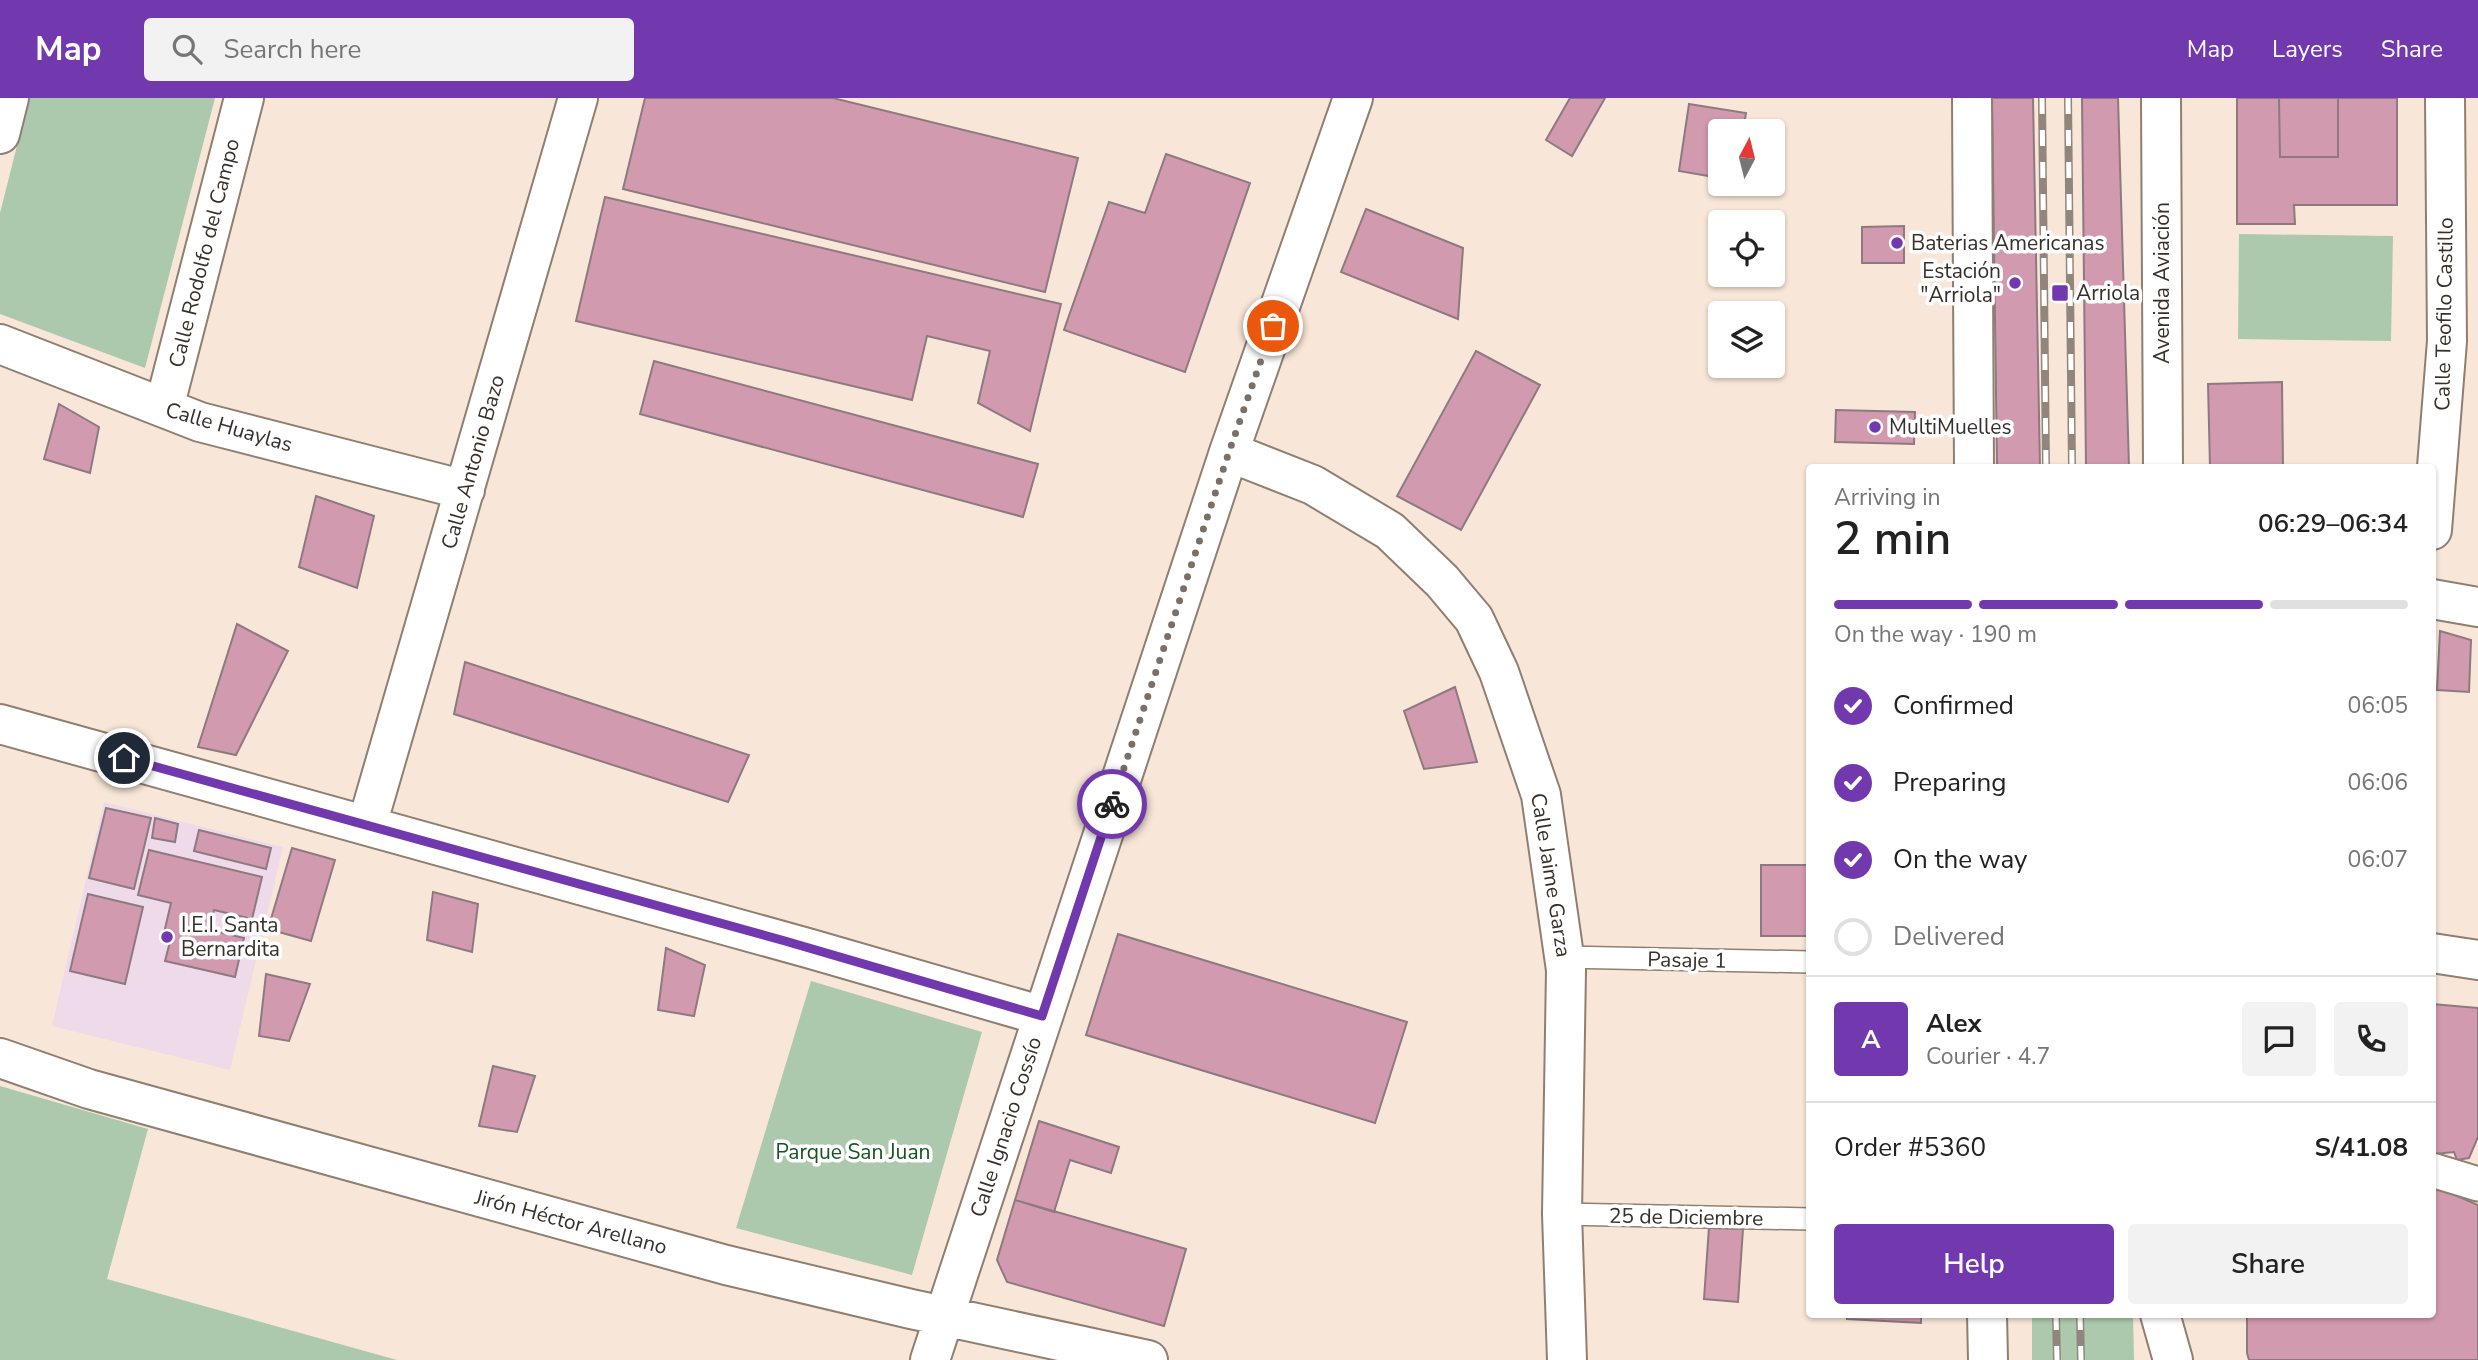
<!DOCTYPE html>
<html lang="en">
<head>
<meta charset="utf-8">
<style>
	body { margin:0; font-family:"Nunito Sans",sans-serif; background:#f2f2f2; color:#222; height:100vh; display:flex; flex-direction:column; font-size:26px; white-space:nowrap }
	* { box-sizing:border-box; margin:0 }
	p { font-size:23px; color:#767676 }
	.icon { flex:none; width:38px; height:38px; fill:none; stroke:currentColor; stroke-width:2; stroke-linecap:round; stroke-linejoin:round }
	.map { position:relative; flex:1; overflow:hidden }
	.drawer { position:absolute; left:1806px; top:366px; width:630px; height:854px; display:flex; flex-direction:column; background:#fff; border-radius:7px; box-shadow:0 2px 5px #0004 }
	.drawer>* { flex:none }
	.needle { width:46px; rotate:7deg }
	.tools { position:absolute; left:1708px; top:21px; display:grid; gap:14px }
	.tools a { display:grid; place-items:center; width:77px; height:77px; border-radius:7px; background:#fff; box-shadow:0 2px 5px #0004; font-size:35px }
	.pin { position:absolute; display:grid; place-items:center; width:60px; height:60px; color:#fff; margin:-30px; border:4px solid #fff; border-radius:50%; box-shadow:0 2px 7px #0007 }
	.courier { position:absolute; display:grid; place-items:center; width:70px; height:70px; margin:-35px; border:5px solid #7239af; border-radius:50%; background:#fff; color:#222; box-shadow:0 2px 9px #0007 }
	.head em { font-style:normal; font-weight:600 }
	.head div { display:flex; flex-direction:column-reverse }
	.head { display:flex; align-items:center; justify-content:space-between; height:119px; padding:0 28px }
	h1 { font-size:46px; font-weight:600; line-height:52px }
	.bar { display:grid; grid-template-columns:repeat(4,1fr); gap:10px 7px; align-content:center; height:84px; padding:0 28px }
	.bar i { height:9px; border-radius:5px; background:#e0e0e0 }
	.bar .current { background:#7239af }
	.bar p { grid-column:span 4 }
	.line { display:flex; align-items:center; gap:18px; padding:0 28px; border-top:2px solid #e0e0e0 }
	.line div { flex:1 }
	.round { display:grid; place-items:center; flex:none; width:74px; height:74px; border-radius:7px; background:#f2f2f2 }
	ol { padding:0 28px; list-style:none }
	li { display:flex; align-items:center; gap:21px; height:77px }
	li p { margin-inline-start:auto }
	li .icon { padding:7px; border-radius:50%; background:#7239af; color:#fff; stroke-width:4 }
	li:last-child { color:#767676 }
	li i { width:38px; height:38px; border:4px solid #e0e0e0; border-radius:50% }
	.button { display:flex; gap:14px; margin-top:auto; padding:14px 28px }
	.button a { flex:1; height:80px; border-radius:7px; background:#7239af; color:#fff; font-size:28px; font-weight:600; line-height:80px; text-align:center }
	.button a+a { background:#f2f2f2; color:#222 }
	header { display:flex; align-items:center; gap:42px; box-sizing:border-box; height:98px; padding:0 35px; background:#7239af; color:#fff }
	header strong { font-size:33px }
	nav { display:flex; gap:38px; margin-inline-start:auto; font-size:24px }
	.search { width:490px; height:63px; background:#f2f2f2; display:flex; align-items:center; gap:18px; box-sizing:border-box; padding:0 24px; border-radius:7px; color:#767676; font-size:26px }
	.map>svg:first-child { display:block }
	.education { fill:#eedae9 }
	.green { fill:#acc9ad }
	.building { fill:#d29aaf; stroke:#8e7980; stroke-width:2 }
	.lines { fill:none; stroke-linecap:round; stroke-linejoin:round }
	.service-casing { stroke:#8f7f71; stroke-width:24 }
	.pedestrian-casing { stroke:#8f7f71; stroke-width:37 }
	.minor-casing { stroke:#8f7f71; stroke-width:42 }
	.primary-casing { stroke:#8f7f71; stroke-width:42 }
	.service { stroke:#fff; stroke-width:21 }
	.pedestrian { stroke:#fff; stroke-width:33 }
	.minor { stroke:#fff; stroke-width:38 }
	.primary { stroke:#fff; stroke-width:38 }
	.rail-casing { stroke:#92867c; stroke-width:8 }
	.rail { stroke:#fff; stroke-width:5; stroke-dasharray:16; stroke-linecap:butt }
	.done { stroke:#7a7067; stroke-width:7; stroke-dasharray:0 12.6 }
	.route { stroke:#7239af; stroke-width:9 }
	.poi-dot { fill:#7239af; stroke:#fff; stroke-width:2.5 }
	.labels { text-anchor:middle; stroke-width:7; stroke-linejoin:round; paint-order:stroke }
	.poi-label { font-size:21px; fill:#36302a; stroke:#fff; text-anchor:start }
	.street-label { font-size:21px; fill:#36302a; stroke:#fff }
	.park-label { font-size:21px; fill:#175320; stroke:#fff }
</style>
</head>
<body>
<header>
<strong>Map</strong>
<div class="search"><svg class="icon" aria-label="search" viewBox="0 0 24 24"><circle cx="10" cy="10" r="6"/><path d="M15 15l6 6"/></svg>Search here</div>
<nav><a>Map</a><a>Layers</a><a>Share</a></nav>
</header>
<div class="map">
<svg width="2478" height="1262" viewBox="0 0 2478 1262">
	<rect width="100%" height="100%" fill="#f8e7d8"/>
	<path class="education" d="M104,704L283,749L230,972L52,928Z"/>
	<path class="green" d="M29,0H215L145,270L0,216V115Z
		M2239,136L2393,138L2391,243L2238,241Z
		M811,883L982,934L912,1177L736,1130Z
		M0,988L148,1031L107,1181L397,1262H0Z
		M2032,1216H2133L2134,1262H2032Z"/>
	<path class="building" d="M645,0H833L1078,60L1045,194L623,91Z
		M1570,0H1605L1572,58L1546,42Z
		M1992,0H2033L2040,369H1997Z
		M2082,0H2118L2129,369H2086Z
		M2237,0H2279L2280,59H2338V0H2397V107H2294L2295,126H2237Z
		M2279,0H2338V59H2280Z
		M1689,6L1746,15L1743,33H1720V80L1679,73Z
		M1166,56L1250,85L1185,274L1064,232L1109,104L1145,115Z
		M605,99L1061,206L1030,333L978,305L990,253L927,238L912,302L576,223Z
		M1366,111L1463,150L1458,221L1341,174Z
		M1904,128V165H1862V129Z
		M1476,253L1540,287L1461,432L1397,398Z
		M654,263L1038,366L1023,419L640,316Z
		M2282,284L2283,369H2210L2208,286Z
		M59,306L99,329L90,375L44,361Z
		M1836,312L1915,314L1914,346L1835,344Z
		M316,398L374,418L357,490L299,469Z
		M237,526L288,553L236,657L198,649Z
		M2440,533L2471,542L2469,594L2437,592Z
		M465,564L749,657L728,704L454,616Z
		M1455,589L1477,664L1424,671L1404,613Z
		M106,710L151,720L134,791L89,780Z
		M155,720L178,726L175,744L152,740Z
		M199,732L271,750L266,771L194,753Z
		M292,750L335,762L311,843L268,831Z
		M149,752L262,779L252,821L214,812L210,832L244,840L235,879L165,863L172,836L164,835L171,805L138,797Z
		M1761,767H1810V838H1761Z
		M433,794L478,806L472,854L427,842Z
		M88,796L143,809L125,886L70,873Z
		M1118,836L1407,924L1375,1025L1086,937Z
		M666,850L705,867L694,918L658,912Z
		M266,876L310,886L289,943L259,938Z
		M2432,906L2478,910V1039L2469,1060L2457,1062L2454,1054L2435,1056L2432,1053Z
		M493,968L535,978L517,1034L479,1028Z
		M1039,1023L1119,1049L1111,1075L1070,1062L1054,1114L1015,1102Z
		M2432,1087L2478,1107V1262H2249L2247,1255V1216H2432Z
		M1015,1102L1186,1151L1164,1228L1007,1184L997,1162Z
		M1709,1129L1743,1131L1738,1204L1704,1201Z
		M1847,1216H1921V1225L1847,1221Z"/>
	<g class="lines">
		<defs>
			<path id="service" d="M1564,859L1810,864
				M1562,1116L1810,1121"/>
			<path id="pedestrian" d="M2432,1072L2478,1086"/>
			<path id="minor" d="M0,36L9,0
				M0,246L200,324L465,392
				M164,310L244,0
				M1229,354L1313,387L1390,433L1442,483L1474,521L1499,574L1541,697L1566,872L1562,1116L1567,1262
				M2432,432L2447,243L2445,0
				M2432,501L2478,509
				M0,626L811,851L1043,918
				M367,727L578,0
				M2432,855L2478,862
				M0,960L89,991L726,1167L911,1211L1148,1262
				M930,1262L1229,354L1353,0"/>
			<path id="primary" d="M1972,0L1974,369
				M2161,0L2163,369
				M1987,1216L1988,1262
				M2160,1216L2173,1262"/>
		</defs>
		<use href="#service" class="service-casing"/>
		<use href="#pedestrian" class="pedestrian-casing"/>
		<use href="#minor" class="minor-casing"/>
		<use href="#primary" class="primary-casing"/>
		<use href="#service" class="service"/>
		<use href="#pedestrian" class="pedestrian"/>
		<use href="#minor" class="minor"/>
		<use href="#primary" class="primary"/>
		<defs>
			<path id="rail" d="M2042,0L2046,369
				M2068,0L2072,369
				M2056,1216L2057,1262
				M2080,1216L2081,1262"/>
		</defs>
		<use href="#rail" class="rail-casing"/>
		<use href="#rail" class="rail"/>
	</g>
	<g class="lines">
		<path class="done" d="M1112,706L1229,354L1273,228"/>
		<path class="route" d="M124,660L785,843L1042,918L1112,706"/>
	</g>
	<g class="poi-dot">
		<circle cx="1897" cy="145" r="7"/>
		<circle cx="2015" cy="185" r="7"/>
		<rect x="2051" y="186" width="18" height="18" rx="3.5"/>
		<circle cx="1875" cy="329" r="7"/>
		<circle cx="167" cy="839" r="7"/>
	</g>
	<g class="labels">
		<g class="poi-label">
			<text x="1911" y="152">Baterias Americanas</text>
			<text x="2001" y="180" text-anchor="end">Estación<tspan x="2001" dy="24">"Arriola"</tspan></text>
			<text x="2076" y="202">Arriola</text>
			<text x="1889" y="336">MultiMuelles</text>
			<text x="181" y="834">I.E.I. Santa<tspan x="181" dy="24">Bernardita</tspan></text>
		</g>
		<g class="street-label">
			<text transform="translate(204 155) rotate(-76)" y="7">Calle Rodolfo del Campo</text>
			<text transform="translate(2162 185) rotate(-90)" y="7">Avenida Aviación</text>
			<text transform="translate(2444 216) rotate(-89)" y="7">Calle Teofilo Castillo</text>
			<text transform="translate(229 329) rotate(16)" y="7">Calle Huaylas</text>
			<text transform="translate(473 364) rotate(-74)" y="7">Calle Antonio Bazo</text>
			<text transform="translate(1551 777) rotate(81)" y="7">Calle Jaime Garza</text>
			<text transform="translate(1687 862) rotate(1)" y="7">Pasaje 1</text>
			<text transform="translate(1006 1029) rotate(-72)" y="7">Calle Ignacio Cossío</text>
			<text transform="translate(1686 1119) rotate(1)" y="7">25 de Diciembre</text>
			<text transform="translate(571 1124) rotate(15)" y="7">Jirón Héctor Arellano</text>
		</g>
		<g class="park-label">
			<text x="853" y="1061">Parque San Juan</text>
		</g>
	</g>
</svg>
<div class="tools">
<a><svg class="needle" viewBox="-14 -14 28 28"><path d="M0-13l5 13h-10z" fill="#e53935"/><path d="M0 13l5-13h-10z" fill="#767676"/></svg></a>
<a><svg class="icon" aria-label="locate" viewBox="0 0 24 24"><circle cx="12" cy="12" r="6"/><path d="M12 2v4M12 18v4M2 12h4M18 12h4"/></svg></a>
<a><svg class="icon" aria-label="layers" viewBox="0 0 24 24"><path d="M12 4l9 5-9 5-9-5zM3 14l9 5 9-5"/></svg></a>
</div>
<div class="pin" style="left:1273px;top:228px;background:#ea580c"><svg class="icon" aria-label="bag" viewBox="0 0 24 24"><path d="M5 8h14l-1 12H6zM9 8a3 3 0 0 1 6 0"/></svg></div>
<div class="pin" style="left:124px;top:660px;background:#1f2937"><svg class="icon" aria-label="home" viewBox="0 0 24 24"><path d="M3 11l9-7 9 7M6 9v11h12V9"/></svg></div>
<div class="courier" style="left:1112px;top:706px"><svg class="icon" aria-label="bike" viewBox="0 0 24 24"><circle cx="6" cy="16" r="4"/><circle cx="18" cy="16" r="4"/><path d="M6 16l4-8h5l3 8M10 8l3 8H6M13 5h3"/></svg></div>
<section class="drawer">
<div class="head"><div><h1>2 min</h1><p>Arriving in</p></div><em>06:29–06:34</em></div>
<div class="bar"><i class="current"></i><i class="current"></i><i class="current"></i><i></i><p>On the way · 190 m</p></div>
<ol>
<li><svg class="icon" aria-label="check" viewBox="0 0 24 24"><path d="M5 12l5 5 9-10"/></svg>Confirmed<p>06:05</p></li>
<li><svg class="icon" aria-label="check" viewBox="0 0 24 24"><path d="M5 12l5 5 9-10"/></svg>Preparing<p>06:06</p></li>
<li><svg class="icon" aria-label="check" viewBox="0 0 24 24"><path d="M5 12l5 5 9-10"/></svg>On the way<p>06:07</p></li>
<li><i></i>Delivered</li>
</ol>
<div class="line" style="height:126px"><b class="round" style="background:#7239af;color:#fff">A</b><div><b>Alex</b><p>Courier · 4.7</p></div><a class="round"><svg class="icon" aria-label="chat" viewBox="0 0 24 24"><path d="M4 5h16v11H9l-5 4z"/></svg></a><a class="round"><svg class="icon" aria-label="phone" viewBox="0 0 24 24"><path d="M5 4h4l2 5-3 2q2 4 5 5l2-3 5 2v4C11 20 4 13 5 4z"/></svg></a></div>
<div class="line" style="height:91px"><div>Order #5360</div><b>S/41.08</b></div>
<div class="button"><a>Help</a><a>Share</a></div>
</section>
</div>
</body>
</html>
